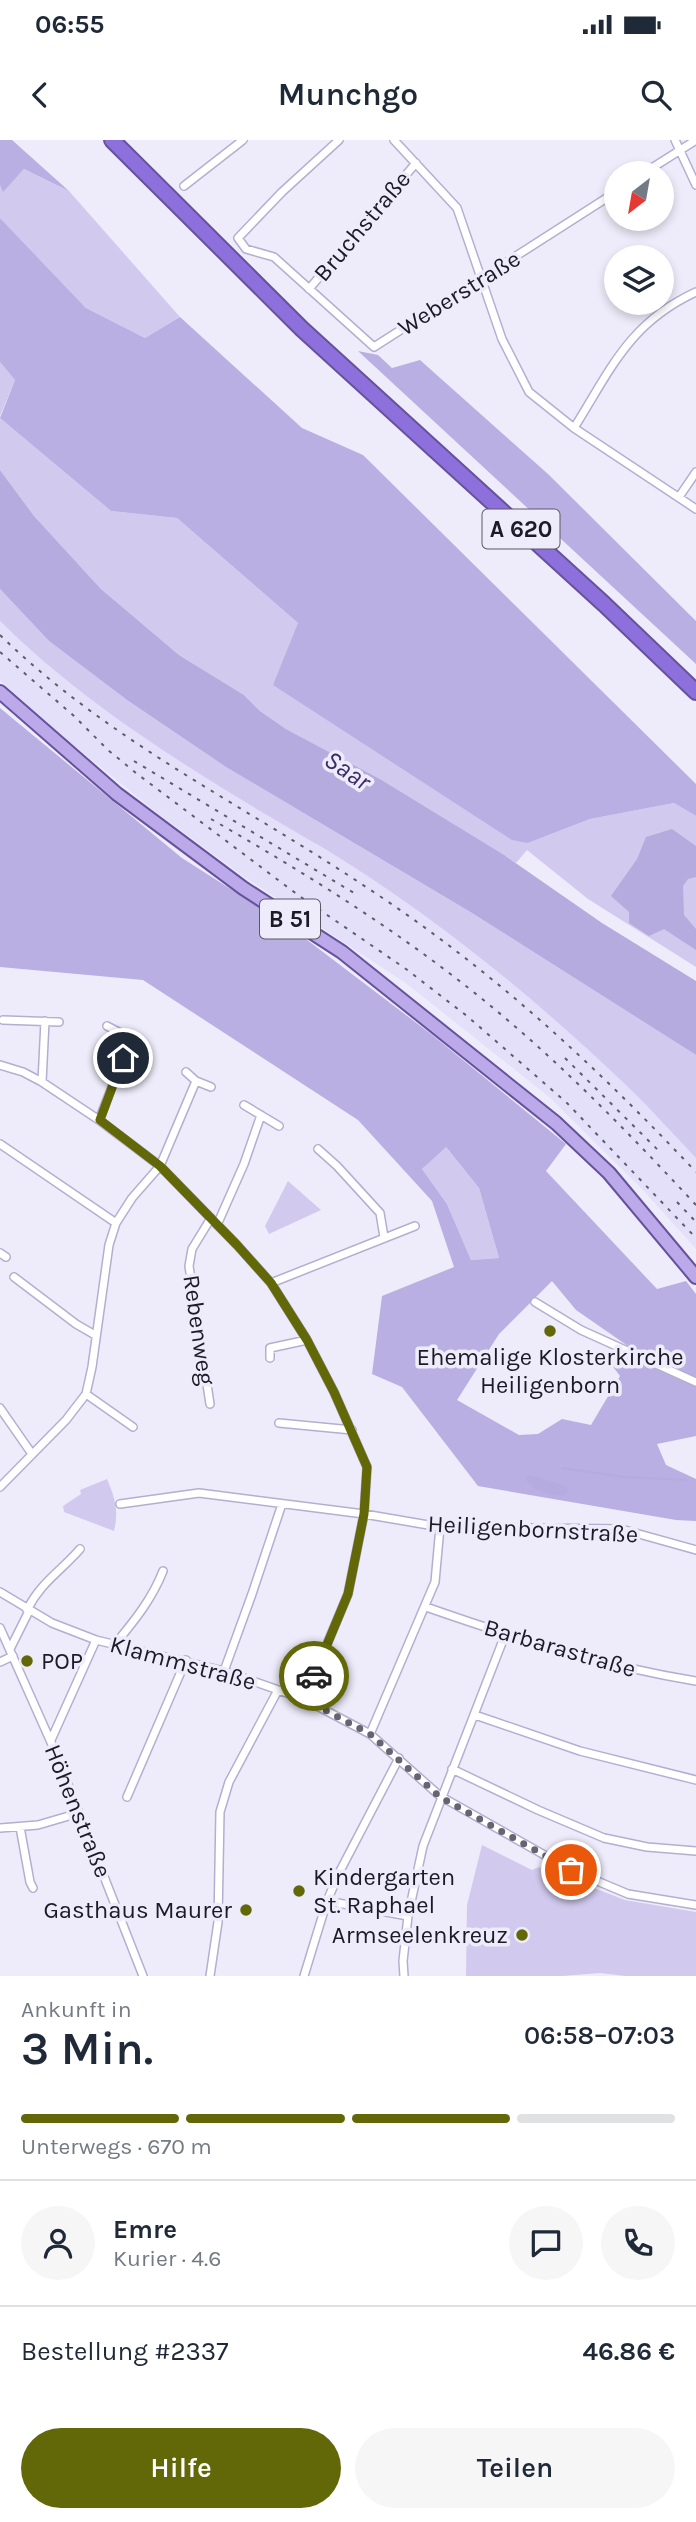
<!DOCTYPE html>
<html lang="de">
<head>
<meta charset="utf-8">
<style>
	body { margin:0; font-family:Karla,sans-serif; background:#f6f6f7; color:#1f2937; height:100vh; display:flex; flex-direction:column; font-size:26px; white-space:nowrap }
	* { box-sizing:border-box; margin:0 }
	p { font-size:23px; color:#747a83 }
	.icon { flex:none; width:38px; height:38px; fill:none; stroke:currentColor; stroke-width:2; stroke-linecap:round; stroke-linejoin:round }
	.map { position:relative; height:1836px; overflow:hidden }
	.sheet { display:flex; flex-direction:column; background:#fff; flex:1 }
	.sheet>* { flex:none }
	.needle { width:46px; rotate:211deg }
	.tools { position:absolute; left:604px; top:21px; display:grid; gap:14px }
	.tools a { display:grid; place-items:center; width:70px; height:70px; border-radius:50%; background:#fff; box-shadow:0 4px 10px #0003; font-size:35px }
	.pin { position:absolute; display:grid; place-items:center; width:60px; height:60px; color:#fff; margin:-30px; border:4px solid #fff; border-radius:50%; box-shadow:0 2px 7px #0007 }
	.courier { position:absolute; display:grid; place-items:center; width:70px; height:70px; margin:-35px; border:5px solid #626808; border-radius:50%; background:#fff; color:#222; box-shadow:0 2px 9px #0007 }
	.overview em { font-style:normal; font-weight:600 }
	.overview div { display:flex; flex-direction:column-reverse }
	.overview { display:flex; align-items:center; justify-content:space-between; height:119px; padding:0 21px }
	h1 { font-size:46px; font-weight:600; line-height:52px }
	.bar { display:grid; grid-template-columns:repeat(4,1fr); gap:10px 7px; align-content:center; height:84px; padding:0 21px }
	.bar i { height:9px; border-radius:5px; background:#e0e1e3 }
	.bar .on { background:#626808 }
	.bar p { grid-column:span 4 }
	.line { display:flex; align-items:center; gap:18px; padding:0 21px; border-top:2px solid #e0e1e3 }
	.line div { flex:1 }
	.round { display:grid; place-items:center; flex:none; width:74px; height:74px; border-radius:37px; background:#f6f6f7 }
	.action { display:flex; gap:14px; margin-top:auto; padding:14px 21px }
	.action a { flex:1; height:80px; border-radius:42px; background:#626808; color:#fff; font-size:28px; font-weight:600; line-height:80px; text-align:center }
	.action a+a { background:#f6f6f7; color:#1f2937 }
	.status { display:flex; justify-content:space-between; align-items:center; height:49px; padding:0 35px; background:#fff; direction:ltr }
	.status svg { height:19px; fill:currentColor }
	header { display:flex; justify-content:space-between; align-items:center; height:91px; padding:0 21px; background:#fff; font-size:32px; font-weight:600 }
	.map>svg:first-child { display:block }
	.built { fill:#e5e0fa }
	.green { fill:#d1caee }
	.forest { fill:#b9afe2; fill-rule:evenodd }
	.water { fill:#b5abde }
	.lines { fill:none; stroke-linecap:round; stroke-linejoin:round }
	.stream { stroke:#b5abde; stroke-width:2 }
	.minor-casing { stroke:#b4aed0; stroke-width:10 }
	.primary-casing { stroke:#66529c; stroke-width:16 }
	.motorway-casing { stroke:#66529c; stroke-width:18 }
	.minor { stroke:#fff; stroke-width:7 }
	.primary { stroke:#bba9e9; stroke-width:12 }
	.motorway { stroke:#8d70db; stroke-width:14 }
	.rail { stroke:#5f5d6a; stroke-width:2; stroke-dasharray:3.5 7; stroke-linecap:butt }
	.done { stroke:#666471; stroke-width:7; stroke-dasharray:0 12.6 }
	.route { stroke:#626808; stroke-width:9 }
	.poi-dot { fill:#626808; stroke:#eeecfa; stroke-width:2.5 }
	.labels { text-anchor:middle; stroke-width:7; stroke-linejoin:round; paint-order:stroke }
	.shield { fill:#eeecfa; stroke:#5c5966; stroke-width:2 }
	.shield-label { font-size:23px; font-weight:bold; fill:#1d1a27 }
	.street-label { font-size:24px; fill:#1d1a27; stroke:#eeecfa }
	.poi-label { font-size:24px; fill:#1d1a27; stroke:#eeecfa; text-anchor:start }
	.water-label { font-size:26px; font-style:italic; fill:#3e2c6a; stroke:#eeecfa }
</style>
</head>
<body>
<div class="status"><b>06:55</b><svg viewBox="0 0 49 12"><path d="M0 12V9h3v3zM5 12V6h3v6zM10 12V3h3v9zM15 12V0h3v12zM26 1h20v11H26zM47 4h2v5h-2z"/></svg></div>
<header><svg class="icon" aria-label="back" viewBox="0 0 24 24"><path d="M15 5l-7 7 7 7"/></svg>Munchgo<svg class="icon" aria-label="search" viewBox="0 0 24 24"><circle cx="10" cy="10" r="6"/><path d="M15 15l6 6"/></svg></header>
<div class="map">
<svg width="696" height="1836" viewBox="0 0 696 1836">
	<rect width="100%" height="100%" fill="#eeecfa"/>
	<path class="built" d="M0,481L12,493L480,784L696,1008V1109L641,1048L549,957L407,844L240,734L156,672L35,574L0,540Z"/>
	<path class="green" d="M24,29L69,51L180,177L145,198L86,168L0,78V45L3,51Z
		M0,222L15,240L0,276Z
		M0,278L111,371L177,378L298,483L528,703L590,679L674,663L696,676V827L588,759L527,710L516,723L380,639L286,589L260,571L244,555L179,515L101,449L34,376L0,330Z
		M0,449L49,501L127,560L226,627L472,773L696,915V1018C673,994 651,969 627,946C540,863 447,786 346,722C318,704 288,688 260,671C167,615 77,557 0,481Z
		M445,1006L479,1048L499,1118L471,1120L447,1064L422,1029Z
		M288,1041L321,1070L269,1094L265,1086Z
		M107,1339C115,1358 119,1370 114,1391L64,1372L63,1366L81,1354L80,1350Z
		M482,1705L532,1730L539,1727L625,1760L696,1772V1836H625L600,1833L562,1836H466L467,1765Z"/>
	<path class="forest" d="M0,0H12L69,51L24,29L3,52L0,45Z
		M0,78L86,168L145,198L180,177L302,288L363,315L696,644V676L674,663L590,679L528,703L512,700L273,545L298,483L177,378L111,371L0,278L15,240L0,222Z
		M358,211L378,215L392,228L420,220L548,334L696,481V524Z
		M0,568L182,718L290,787L431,894L566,1004L546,1031L657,1149L686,1141L696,1154V1296L657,1304L666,1325L696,1339V1381L676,1380L478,1346L402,1247L372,1234L382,1156L454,1127L432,1061L358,980L143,840L0,827ZM446,1007L479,1048L499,1118L471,1120L447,1064L422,1029ZM552,1141L576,1170L628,1206L607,1219L620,1236L591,1285L562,1279L538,1294L519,1295L457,1260L499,1194Z"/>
	<path class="water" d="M0,330L34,376L101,449L179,515L244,555L260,571L286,589L380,639L504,715L602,783L696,841V915L472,773L226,627L127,560L49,501L0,449Z
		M672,689L696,706V737L688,739L683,746L684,775L696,789V810L664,789L649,796L629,783V772L611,756L637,719L646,697Z
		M530,1335L564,1345L568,1349L566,1355C553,1357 529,1351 525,1337Z"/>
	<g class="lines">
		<path class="stream" d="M562,1328L624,1337L686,1340"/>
		<defs>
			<path id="minor" d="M339,0L282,52L238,98L246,109L274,117L374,207L616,52
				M394,0L457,68L502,199L529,252L574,288L696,369
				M675,0L696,45
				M644,33L696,0
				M184,46L243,0
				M309,149L416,23
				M574,288C611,229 629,183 696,152
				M679,357L696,332
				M3,880L59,882
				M107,886L142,904
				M0,925L23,932L42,942L99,980L160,1026L237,1105L271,1143L307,1200L334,1252L367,1327L364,1374L348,1454L304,1559
				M186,932L196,941L211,947
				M42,942L45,881
				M244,965L279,986
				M99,980L131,898
				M0,1004L116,1083
				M318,1009L337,1026L380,1073L384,1097
				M217,1085L244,1024L261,975
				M0,1113L6,1117
				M14,1137L76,1184L95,1195
				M271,1143L415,1086
				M535,1162L581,1190L696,1242
				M270,1218V1208L307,1200
				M86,1254L133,1287
				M210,1264L189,1126L192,1109L211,1078
				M0,1268L32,1314
				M279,1283L352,1290
				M0,1347L66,1280L86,1254L92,1227L109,1105L116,1083L132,1058L160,1026L196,941
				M120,1364L199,1353L364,1374L440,1387L621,1389L696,1410
				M0,1452L52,1483L96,1500L224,1531L304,1559L370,1594L440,1656L571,1730L628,1754L696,1765
				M426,1467C515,1498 603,1526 696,1541
				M27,1470C41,1442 60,1432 80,1409
				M0,1488L54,1609L143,1836
				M116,1503C135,1480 152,1459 163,1431
				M10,1509L29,1471
				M0,1522L13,1516
				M224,1531L252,1454L282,1364
				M475,1575L580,1611L696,1640
				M370,1594L435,1442L440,1387
				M51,1600L96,1500
				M452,1629L538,1670L604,1698L647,1707L696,1711
				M127,1657L186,1520
				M20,1687L30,1742L33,1748
				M0,1688L38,1685L79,1673
				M327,1761L408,1776
				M210,1836L218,1782L220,1672L229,1642L278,1550
				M304,1836L327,1761L340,1731L399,1618
				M404,1836L403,1821L408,1776L423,1706L505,1495"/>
			<path id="primary" d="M0,552L117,654L243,748L342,812L556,983L609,1033L696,1137"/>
			<path id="motorway" d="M112,0L302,189L604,464L696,552"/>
		</defs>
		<use href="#minor" class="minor-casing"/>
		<use href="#primary" class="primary-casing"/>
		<use href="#motorway" class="motorway-casing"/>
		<use href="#minor" class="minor"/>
		<use href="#primary" class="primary"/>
		<use href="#motorway" class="motorway"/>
		<path class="rail" d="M0,495C110,602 244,665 369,749C491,829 596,926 696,1032
			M0,512L74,576L108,610L136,633L298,755L406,829L467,876L567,963L696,1098
			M134,621L359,756
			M211,679C305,733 397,790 481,858C559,921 628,992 696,1065
			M565,918L662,1014
			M677,1062L696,1082"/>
	</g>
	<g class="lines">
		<path class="done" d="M314,1536L304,1559L370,1594L440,1657L571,1730"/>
		<path class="route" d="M123,918L100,980L160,1026L237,1105L271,1143L307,1200L334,1252L367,1327L364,1374L348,1454L314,1536"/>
	</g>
	<g class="poi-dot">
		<circle cx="550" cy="1191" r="7"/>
		<circle cx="27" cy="1521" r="7"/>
		<circle cx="299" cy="1751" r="7"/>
		<circle cx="246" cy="1770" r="7"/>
		<circle cx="522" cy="1795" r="7"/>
	</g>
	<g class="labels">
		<g class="shield">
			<rect x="482.5" y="369.5" width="77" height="39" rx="5"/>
			<rect x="260" y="759.5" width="60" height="39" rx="5"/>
		</g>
		<g class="shield-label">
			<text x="521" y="397">A 620</text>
			<text x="290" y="787">B 51</text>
		</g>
		<g class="street-label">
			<text transform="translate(362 86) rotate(-50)" y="8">Bruchstraße</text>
			<text transform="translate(459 153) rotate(-32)" y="8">Weberstraße</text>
			<text transform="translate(199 1190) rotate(82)" y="8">Rebenweg</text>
			<text transform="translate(533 1389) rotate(3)" y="8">Heiligenbornstraße</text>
			<text transform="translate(560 1508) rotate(16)" y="8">Barbarastraße</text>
			<text transform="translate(183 1523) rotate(15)" y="8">Klammstraße</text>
			<text transform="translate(78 1671) rotate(68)" y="8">Höhenstraße</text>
		</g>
		<g class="poi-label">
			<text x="550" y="1225" text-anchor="middle">Ehemalige Klosterkirche<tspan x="550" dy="28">Heiligenborn</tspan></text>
			<text x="41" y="1529">POP</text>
			<text x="313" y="1745">Kindergarten<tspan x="313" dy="28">St. Raphael</tspan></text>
			<text x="232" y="1778" text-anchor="end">Gasthaus Maurer</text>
			<text x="508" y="1803" text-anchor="end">Armseelenkreuz</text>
		</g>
		<g class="water-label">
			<text transform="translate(348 630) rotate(34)" y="9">Saar</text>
		</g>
	</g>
</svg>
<div class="tools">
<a><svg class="needle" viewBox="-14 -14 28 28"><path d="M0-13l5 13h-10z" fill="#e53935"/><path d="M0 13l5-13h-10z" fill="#747a83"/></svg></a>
<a><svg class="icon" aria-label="layers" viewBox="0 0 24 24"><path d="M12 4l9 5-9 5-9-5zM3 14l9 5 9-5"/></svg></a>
</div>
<div class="pin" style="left:571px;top:1730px;background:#ea580c"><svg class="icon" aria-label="bag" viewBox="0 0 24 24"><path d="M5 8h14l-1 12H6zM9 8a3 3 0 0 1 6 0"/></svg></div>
<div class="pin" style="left:123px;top:918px;background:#1f2937"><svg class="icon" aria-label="home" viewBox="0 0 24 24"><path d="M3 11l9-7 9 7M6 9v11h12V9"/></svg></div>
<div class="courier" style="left:314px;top:1536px"><svg class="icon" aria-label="car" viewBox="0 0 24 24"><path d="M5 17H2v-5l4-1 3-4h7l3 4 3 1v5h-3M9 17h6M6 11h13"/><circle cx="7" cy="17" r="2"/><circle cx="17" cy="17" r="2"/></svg></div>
</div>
<section class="sheet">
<div class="overview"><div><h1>3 Min.</h1><p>Ankunft in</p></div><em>06:58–07:03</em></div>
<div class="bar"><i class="on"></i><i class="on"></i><i class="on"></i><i></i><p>Unterwegs · 670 m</p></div>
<div class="line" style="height:126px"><a class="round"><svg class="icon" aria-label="person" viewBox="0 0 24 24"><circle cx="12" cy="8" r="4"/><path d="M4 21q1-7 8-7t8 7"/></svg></a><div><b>Emre</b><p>Kurier · 4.6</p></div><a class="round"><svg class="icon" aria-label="chat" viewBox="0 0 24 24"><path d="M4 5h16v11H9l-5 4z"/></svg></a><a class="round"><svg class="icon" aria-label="phone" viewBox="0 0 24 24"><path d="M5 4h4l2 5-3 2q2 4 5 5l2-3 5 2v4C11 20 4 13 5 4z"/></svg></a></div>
<div class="line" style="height:91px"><div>Bestellung #2337</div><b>46.86 €</b></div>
<div class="action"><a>Hilfe</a><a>Teilen</a></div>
</section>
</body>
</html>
